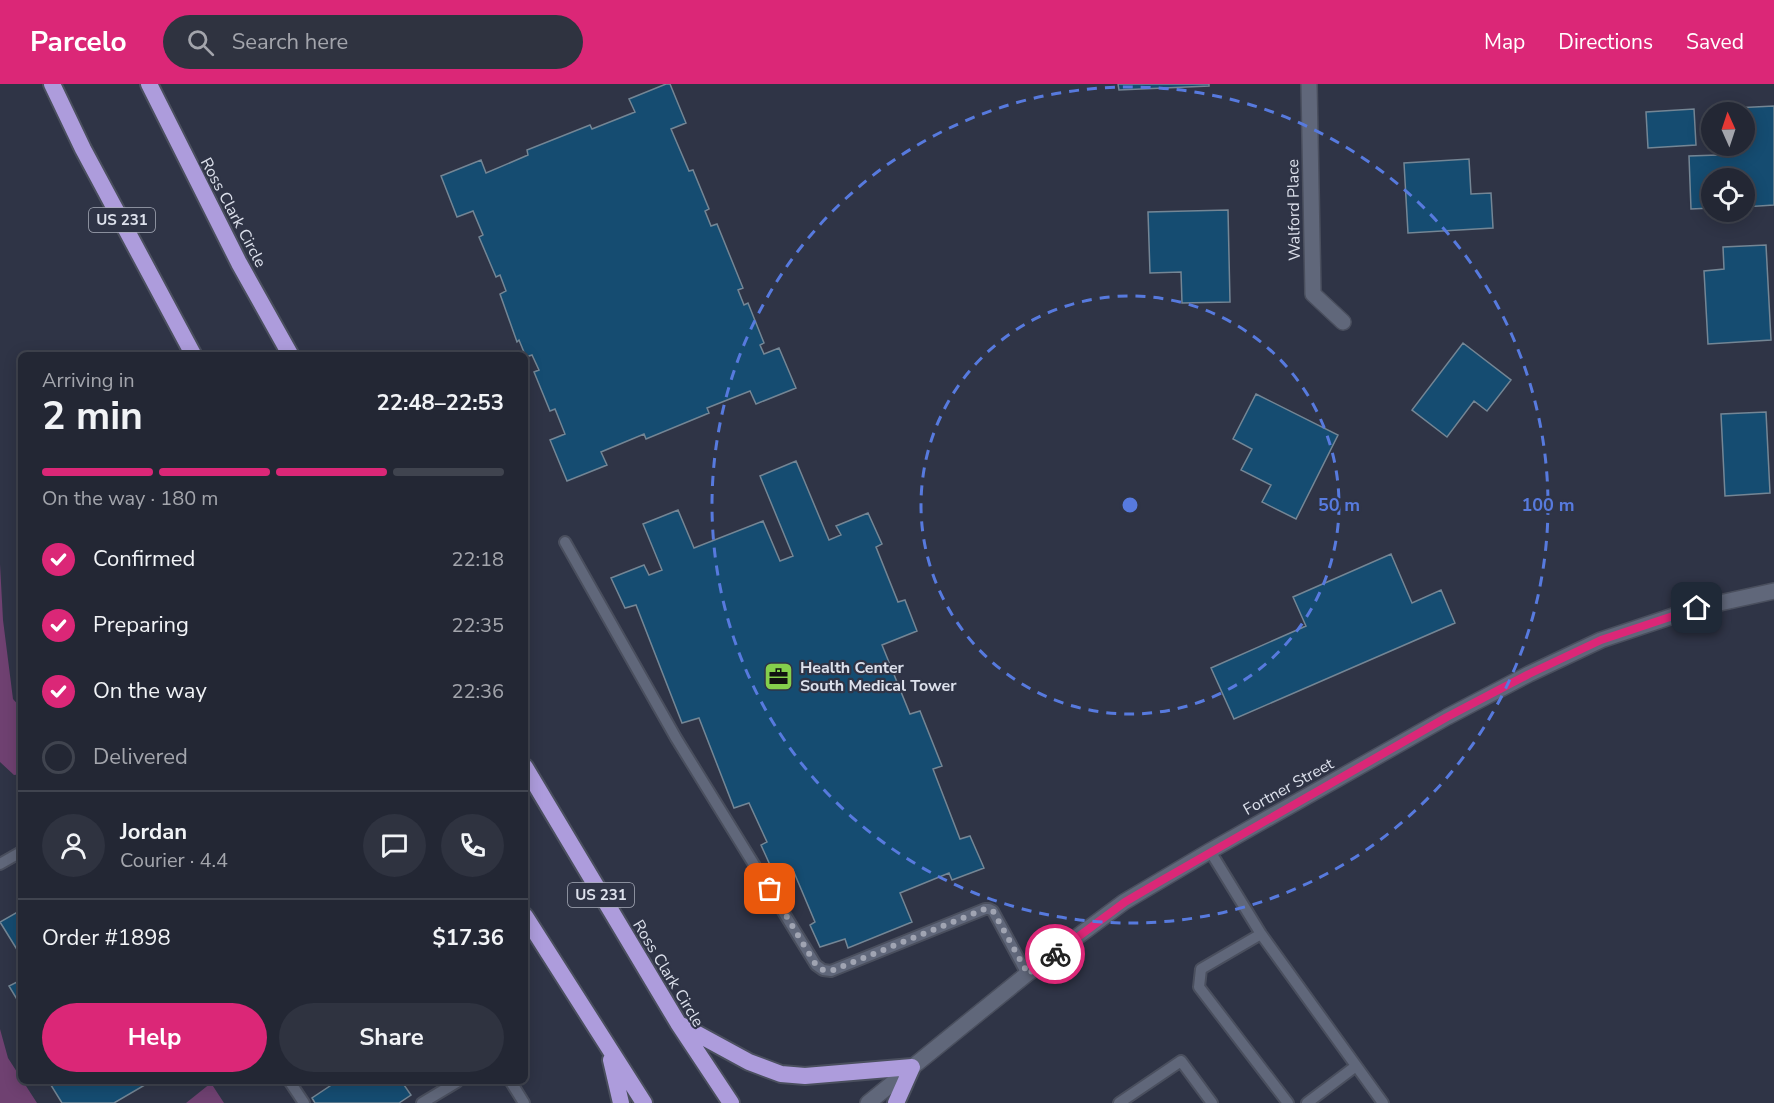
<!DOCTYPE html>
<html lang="en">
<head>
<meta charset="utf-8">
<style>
	body { margin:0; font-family:"Nunito Sans",sans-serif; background:#2f3340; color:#f1f3f6; height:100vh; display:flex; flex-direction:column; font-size:22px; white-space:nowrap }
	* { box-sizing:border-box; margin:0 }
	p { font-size:20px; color:#a3a5ac }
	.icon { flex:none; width:33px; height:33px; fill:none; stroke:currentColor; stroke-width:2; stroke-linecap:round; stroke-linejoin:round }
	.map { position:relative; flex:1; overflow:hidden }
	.details { position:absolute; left:18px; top:268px; width:510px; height:732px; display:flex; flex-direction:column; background:#232734; border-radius:9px; box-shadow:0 3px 15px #0003,0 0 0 2px #40444f }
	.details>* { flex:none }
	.needle { width:39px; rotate:357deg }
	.tools { position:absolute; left:1701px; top:18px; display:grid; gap:12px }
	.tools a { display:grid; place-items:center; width:54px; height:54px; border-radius:50%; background:#232734; box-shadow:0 3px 15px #0003,0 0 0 2px #40444f; font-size:30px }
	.pin { position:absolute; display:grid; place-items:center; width:51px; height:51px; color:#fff; margin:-26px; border-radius:12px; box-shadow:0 3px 9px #0006 }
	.courier { position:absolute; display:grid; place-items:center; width:60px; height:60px; margin:-30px; border:4px solid #db2777; border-radius:50%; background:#fff; color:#222; box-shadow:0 2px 8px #0007 }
	.summary em { font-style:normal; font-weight:700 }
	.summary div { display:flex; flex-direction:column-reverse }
	.summary { display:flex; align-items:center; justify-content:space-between; height:102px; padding:0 24px }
	h1 { font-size:39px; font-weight:700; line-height:45px }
	.bar { display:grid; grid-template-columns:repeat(4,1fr); gap:9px 6px; align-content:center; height:72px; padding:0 24px }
	.bar i { height:8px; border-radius:4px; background:#40444f }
	.bar .active { background:#db2777 }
	.bar p { grid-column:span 4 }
	.line { display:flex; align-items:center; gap:15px; padding:0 24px; border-top:2px solid #40444f }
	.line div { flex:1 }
	.round { display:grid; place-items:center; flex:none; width:63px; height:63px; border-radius:32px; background:#2f3340 }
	ol { padding:0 24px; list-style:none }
	li { display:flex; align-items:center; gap:18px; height:66px }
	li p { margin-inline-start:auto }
	li .icon { padding:6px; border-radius:50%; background:#db2777; color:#fff; stroke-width:4 }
	li:last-child { color:#a3a5ac }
	li i { width:33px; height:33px; border:3px solid #40444f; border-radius:50% }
	.button { display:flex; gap:12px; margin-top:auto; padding:12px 24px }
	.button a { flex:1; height:69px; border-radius:36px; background:#db2777; color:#fff; font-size:24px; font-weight:700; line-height:69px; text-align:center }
	.button a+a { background:#2f3340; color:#f1f3f6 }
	header { display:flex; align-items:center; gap:36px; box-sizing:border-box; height:84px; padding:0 30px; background:#db2777; color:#fff }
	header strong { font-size:28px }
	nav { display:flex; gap:33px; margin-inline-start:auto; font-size:21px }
	.search { width:420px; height:54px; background:#2f3340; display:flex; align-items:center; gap:15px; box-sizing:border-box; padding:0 21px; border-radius:33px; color:#a3a5ac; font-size:22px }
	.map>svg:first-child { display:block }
	.green { fill:#6f4171 }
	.building { fill:#154c71; stroke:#748695; stroke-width:1.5 }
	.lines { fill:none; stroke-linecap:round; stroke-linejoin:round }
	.service-casing { stroke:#4a4f5e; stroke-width:14 }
	.minor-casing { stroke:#4a4f5e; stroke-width:18 }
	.tertiary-casing { stroke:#4a4f5e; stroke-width:18 }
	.trunk-casing { stroke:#4a4f5e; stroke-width:20 }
	.service { stroke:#60677a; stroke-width:10 }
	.minor { stroke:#60677a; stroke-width:15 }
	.tertiary { stroke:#60677a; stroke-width:15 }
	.trunk { stroke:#ad9cdc; stroke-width:16 }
	.done { stroke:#a0a4b2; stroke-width:6; stroke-dasharray:0 10.8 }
	.route { stroke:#db2777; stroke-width:8 }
	.ring { fill:none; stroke:#577ade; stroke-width:3; stroke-dasharray:10 8 }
	.labels { text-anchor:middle; stroke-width:4.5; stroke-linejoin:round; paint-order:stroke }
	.shield { fill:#2f3446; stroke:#a9adba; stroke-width:1.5 }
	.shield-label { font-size:15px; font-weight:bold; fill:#dde1ec }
	.street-label { font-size:16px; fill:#dde1ec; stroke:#2f3446 }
	.poi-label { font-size:16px; font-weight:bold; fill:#dde1ec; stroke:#2f3446; text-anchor:start }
	.centre { fill:#577ade; stroke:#2f3446; stroke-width:3 }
	.ring-label { font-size:18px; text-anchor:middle; font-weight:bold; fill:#577ade; stroke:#2f3446; stroke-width:4.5; stroke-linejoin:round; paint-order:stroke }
</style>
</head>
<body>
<header>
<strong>Parcelo</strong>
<div class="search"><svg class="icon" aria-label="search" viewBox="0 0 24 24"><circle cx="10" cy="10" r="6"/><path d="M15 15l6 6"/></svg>Search here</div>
<nav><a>Map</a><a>Directions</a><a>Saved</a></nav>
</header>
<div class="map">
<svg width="1774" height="1019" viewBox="0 0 1774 1019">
	<rect width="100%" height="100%" fill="#2f3446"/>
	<path class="green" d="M0,480L3,536L13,615L21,624V690L14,691L0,678Z
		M0,945L8,974L37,1019H0Z
		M211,999L224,1019H186Z"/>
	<path class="building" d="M666,0H670L686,39L671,45L689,87L693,86L709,125L705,127L711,142L717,140L743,204L738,206L744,221L748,219L764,259L760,261L764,270L779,264L796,304L756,320L750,307L707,324L709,329L646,355L644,350L601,368L607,381L567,397L550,356L565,350L555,325L550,327L534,288L539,286L532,271L526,273L519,256L517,258L500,210L506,207L500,191L496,193L479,153L483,151L473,127L457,133L441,92L481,76L486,89L528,71L527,66L590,41L592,45L635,28L629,15Z
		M1118,0H1209V2L1119,6Z
		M1774,22V121L1744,123V94H1712V124L1691,125L1689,72L1718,71L1717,62H1744V28H1715V25Z
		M1694,25L1696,61L1648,64L1646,28Z
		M1469,75L1471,110L1491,109L1493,144L1408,149L1404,79Z
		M1228,126L1230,218L1182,219L1181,188L1150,189L1148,128Z
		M1766,161L1771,256L1708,260L1704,187L1724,185L1723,163Z
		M1463,259L1511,296L1487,327L1474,317L1447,353L1412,326Z
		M1256,310L1338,351L1296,435L1262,418L1271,401L1241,386L1252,365L1233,355Z
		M1766,328L1770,409L1725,412L1721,330Z
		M796,377L829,456L841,451L836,442L868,429L882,460L876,463L898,518L905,516L917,547L882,561L910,630L920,627L942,682L933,685L960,755L970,752L984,784L952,796L949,789L900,809L912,838L848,864L845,855L820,863L810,841L815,838L793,786L775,792L761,761L767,758L749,719L734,724L699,634L682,639L636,521L625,524L611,494L644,481L649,491L662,486L643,440L678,426L694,464L763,437L780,477L793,472L760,392Z
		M1391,470L1412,519L1441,506L1455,539L1234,635L1211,584L1306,542L1293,513Z
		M21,826V872L0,838Z
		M21,896V922L9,902Z
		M49,998H150L114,1019H62Z
		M336,998H402L411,1011L399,1019H315L312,1014Z"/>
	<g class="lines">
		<defs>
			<path id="service" d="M565,458L676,654L816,881L823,886L831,887L985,825H989L993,827L1027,890
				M1210,767L1261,850L1383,1019
				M0,780L21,768
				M1261,850L1201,885L1199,903L1288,1019
				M290,998L304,1019
				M511,998L524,1019
				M422,1019L457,998
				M1119,1019L1181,977L1212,1019
				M1307,1019L1356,982"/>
			<path id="minor" d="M1309,0L1313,210L1343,238"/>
			<path id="tertiary" d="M868,1019L1027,890L1124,818L1210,767L1447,633L1529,590L1601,556L1697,524L1774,507"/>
			<path id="trunk" d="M52,0L83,65L194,272
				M149,0L239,179L291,272
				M525,683L678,939L731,1019
				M525,832L644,1019
				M681,941L749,978L781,990L805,992L912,983L896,1019
				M611,976L621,1019"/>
		</defs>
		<use href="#service" class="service-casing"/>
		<use href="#minor" class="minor-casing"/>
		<use href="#tertiary" class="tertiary-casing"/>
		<use href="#trunk" class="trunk-casing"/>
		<use href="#service" class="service"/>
		<use href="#minor" class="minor"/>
		<use href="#tertiary" class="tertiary"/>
		<use href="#trunk" class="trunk"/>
	</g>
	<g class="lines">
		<path class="done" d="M770,805L816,881L823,886L831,887L985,825H989L993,827L1028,890L1055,870"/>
		<path class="route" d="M1055,870L1125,818L1159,798L1447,633L1529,590L1601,556L1697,524"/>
	</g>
	<g class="ring">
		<circle cx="1130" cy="421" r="209"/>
		<circle cx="1130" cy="421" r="418"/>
	</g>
	<defs>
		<symbol id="office-square" viewBox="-11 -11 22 22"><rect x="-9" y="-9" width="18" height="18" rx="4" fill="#85cf4c" stroke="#2f3446"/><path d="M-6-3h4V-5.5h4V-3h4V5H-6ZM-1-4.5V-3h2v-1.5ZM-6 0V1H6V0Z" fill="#111"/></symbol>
	</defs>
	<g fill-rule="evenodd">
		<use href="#office-square" x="762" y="576" width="33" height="33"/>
	</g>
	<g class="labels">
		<g class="shield">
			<rect x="89" y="124" width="66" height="24" rx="4.5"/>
			<rect x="568" y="799" width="66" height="24" rx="4.5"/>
		</g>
		<g class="shield-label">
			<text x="122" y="141">US 231</text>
			<text x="601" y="816">US 231</text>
		</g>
		<g class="street-label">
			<text transform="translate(1293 126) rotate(-91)" y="6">Walford Place</text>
			<text transform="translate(234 128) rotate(62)" y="6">Ross Clark Circle</text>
			<text transform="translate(1288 702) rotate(-29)" y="6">Fortner Street</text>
			<text transform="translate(669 889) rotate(59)" y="6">Ross Clark Circle</text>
		</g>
		<g class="poi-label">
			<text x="800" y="589">Health Center<tspan x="800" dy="18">South Medical Tower</tspan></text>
		</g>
	</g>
	<circle cx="1130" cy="421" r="9" class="centre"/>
	<g class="ring-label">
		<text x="1339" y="427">50 m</text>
		<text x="1548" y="427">100 m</text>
	</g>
</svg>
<div class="tools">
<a><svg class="needle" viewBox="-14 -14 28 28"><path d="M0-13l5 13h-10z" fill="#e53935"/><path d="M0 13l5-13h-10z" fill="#a3a5ac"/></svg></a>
<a><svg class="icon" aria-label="locate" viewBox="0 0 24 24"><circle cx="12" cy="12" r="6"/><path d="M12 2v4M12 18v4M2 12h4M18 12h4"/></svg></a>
</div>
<div class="pin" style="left:770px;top:805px;background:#ea580c"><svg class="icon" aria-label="bag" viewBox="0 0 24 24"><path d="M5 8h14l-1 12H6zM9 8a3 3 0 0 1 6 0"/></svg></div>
<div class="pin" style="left:1697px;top:524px;background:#1f2937"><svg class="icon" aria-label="home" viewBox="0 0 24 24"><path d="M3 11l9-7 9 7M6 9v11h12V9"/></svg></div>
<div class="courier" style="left:1055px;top:870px"><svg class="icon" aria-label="bike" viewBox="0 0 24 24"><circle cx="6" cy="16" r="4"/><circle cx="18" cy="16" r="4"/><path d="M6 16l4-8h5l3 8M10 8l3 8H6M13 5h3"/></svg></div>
<section class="details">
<div class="summary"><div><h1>2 min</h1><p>Arriving in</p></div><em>22:48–22:53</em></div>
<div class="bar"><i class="active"></i><i class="active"></i><i class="active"></i><i></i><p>On the way · 180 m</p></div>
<ol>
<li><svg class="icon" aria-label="check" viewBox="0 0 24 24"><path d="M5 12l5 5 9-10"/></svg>Confirmed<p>22:18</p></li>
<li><svg class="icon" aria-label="check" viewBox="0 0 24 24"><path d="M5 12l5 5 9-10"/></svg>Preparing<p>22:35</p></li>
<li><svg class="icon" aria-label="check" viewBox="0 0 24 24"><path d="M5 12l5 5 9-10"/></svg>On the way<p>22:36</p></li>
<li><i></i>Delivered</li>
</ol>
<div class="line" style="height:108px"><a class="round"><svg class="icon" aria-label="person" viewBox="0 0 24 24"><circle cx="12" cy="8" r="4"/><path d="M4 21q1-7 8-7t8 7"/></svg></a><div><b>Jordan</b><p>Courier · 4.4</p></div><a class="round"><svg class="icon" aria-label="chat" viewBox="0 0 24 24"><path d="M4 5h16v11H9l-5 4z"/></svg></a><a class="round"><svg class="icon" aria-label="phone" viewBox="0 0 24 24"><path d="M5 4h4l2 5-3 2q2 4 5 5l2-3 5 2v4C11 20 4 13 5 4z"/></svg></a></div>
<div class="line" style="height:78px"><div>Order #1898</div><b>$17.36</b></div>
<div class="button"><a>Help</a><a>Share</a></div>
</section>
</div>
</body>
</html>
